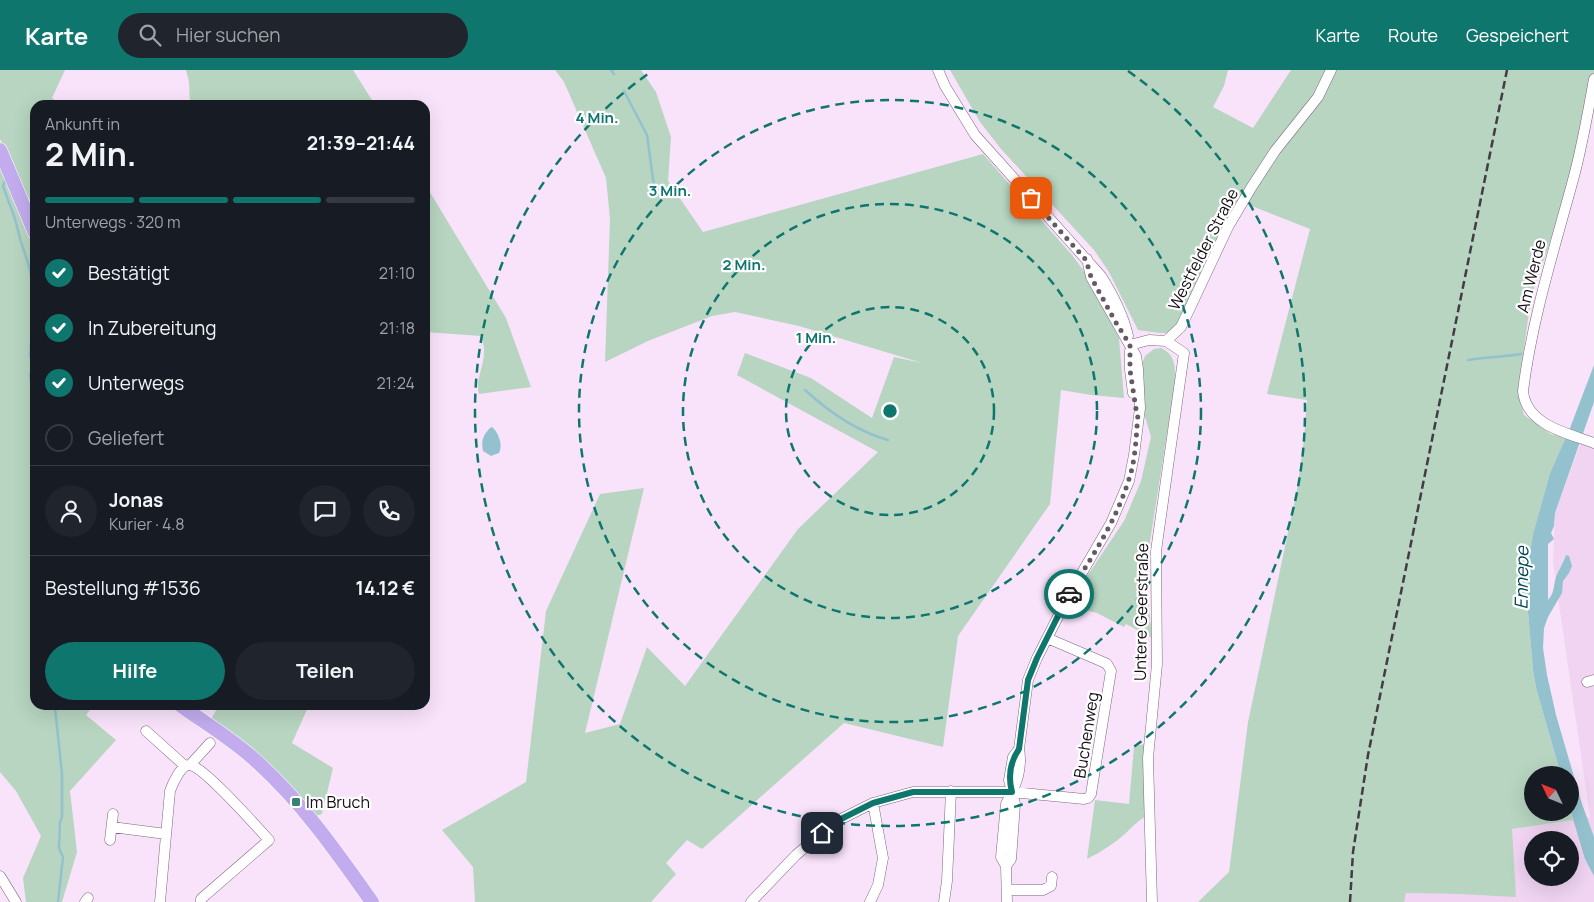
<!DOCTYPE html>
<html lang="de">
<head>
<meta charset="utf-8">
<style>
	body { margin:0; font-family:Manrope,sans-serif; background:#20242c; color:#f1f3f6; height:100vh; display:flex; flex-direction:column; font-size:19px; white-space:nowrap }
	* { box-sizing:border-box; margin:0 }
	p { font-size:16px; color:#9ea1a6 }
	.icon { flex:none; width:28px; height:28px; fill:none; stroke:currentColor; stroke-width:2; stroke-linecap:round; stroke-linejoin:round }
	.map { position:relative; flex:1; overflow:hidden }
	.drawer { position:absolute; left:30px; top:30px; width:400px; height:610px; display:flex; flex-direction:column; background:#171b24; border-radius:15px; box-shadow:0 5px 20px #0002 }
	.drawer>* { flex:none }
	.needle { width:32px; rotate:313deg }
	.buttons { position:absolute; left:1524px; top:696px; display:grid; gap:10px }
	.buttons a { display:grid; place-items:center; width:55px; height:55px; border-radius:50%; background:#171b24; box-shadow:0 5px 20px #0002; font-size:25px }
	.pin { position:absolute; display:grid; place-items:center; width:42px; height:42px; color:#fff; margin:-21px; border-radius:10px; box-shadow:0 2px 8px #0006 }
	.courier { position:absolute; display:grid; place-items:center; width:50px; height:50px; margin:-25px; border:4px solid #0f766e; border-radius:50%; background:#fff; color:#222; box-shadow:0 1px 6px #0007 }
	.summary em { font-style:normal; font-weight:700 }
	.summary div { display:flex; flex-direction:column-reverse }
	.summary { display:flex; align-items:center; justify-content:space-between; height:85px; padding:0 15px }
	h1 { font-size:32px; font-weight:700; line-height:38px }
	.bar { display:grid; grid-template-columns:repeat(4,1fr); gap:8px 5px; align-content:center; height:60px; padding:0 15px }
	.bar i { height:6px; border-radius:4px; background:#363941 }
	.bar .current { background:#0f766e }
	.bar p { grid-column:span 4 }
	.line { display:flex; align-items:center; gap:12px; padding:0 15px; border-top:1px solid #363941 }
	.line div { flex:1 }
	.round { display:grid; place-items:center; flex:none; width:52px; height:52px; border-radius:26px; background:#20242c }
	ol { padding:0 15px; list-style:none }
	li { display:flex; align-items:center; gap:15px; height:55px }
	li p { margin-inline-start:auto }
	li .icon { padding:5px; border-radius:50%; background:#0f766e; color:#fff; stroke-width:4 }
	li:last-child { color:#9ea1a6 }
	li i { width:28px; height:28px; border:2px solid #363941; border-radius:50% }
	.cta { display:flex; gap:10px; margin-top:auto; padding:10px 15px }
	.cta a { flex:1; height:58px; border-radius:30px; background:#0f766e; color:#fff; font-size:20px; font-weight:700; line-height:58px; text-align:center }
	.cta a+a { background:#20242c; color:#f1f3f6 }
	header { display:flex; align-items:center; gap:30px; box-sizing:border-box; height:70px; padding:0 25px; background:#0f766e; color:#fff }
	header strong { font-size:24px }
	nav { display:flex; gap:28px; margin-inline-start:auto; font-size:18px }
	.search { width:350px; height:45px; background:#20242c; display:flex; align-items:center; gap:12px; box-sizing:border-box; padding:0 18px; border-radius:28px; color:#9ea1a6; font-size:19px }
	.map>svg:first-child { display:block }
	.built { fill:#f0d4f2; fill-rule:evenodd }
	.green { fill:#b7d5c1 }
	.water { fill:#93c2ce }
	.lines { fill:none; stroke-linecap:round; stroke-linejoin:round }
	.stream { stroke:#93c2ce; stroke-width:2.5 }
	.minor-casing { stroke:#7b687c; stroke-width:11 }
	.major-casing { stroke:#fff; stroke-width:15 }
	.minor { stroke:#fff; stroke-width:10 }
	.major { stroke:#c2acee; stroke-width:14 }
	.rail { stroke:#453b46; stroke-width:2.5; stroke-dasharray:8 4; stroke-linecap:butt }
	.done { stroke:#655966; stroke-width:5; stroke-dasharray:0 9 }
	.route { stroke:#0f766e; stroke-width:6 }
	.ring { fill:none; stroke:#0f766e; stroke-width:2.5; stroke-dasharray:9 6 }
	.poi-dot { fill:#3b8074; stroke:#fff; stroke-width:2 }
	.labels { text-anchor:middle; stroke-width:4.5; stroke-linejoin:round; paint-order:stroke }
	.street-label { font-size:16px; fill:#150e16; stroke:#fff }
	.poi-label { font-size:16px; fill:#150e16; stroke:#fff; text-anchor:start }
	.water-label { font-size:18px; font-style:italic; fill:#004654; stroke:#fff }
	.centre { fill:#0f766e; stroke:#fff; stroke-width:2.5 }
	.ring-label { font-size:15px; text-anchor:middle; font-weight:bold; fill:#0f766e; stroke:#fff; stroke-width:4.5; stroke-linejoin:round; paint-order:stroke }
</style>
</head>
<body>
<header>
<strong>Karte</strong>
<div class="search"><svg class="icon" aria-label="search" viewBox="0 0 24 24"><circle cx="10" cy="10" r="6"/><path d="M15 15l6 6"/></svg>Hier suchen</div>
<nav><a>Karte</a><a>Route</a><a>Gespeichert</a></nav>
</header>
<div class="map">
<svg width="1594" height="832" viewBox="0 0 1594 832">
	<rect width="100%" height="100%" fill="#f9e3fb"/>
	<path class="built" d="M1581,372L1594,376V832H1404L1406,823L1460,824L1512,759L1590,747L1553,493L1555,443ZM1532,770H1570V808H1532Z"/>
	<path class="green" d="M0,0H65L52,28L61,35H35V120L29,130L0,69Z
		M186,0H353L375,35H190L189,12Z
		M555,0H641L656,22L671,67L668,111L703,162L983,84L1072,185L1086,204L1119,268L1124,328L1091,325L1061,320L1050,434L958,566L943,677L844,653L702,779L687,770L666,793L676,804L651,832H475L473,797L442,760L526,712L546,541L600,424L644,418L585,663L620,654L647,577L685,616L798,459L878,382L737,305L745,283L811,308L872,348L894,287L922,293L799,256L735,242L712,246L648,271L605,292L610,149L606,108L564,12Z
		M950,0H1228L1224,16L1213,37L1253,58L1291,0H1594V30L1572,109L1531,227L1518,323L1524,345L1551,364L1566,367L1550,403L1533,464L1528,496V542L1533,600L1536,618L1561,705H1532V742H1570V739L1573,750L1512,759L1516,827L1460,824L1406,823L1404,832H1198L1229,802L1248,652L1297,420L1304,369L1307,330L1267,324L1310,159L1239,131L1178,256L1171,263H1160L1138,260L1109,202L1094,180L1001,79L980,52Z
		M0,96L29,162L35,183V635H94L86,645L116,670L70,721L77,782L62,832H26L23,808L41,766L16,721L0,702Z
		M425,114L506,248L531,317L479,324C475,311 484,296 484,282C485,277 482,271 481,266L425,262Z
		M1161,278C1176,285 1175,297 1175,312L1148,484L1147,518L1152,568L1126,554L1124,557L1097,543L1067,536L1124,451L1141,411L1151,367L1140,330L1141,296L1145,286L1154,279Z
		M219,635H309L292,673L333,698L322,744L316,746L210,651Z
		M1144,674L1146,746C1138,751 1133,756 1127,762C1115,773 1101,782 1087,789L1095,730L1129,734L1134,677Z"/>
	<path class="water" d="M1594,295V332L1555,443L1554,456L1551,463L1554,469L1548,474V530C1555,522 1553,517 1556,507C1559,499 1563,494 1566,485L1569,486L1572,496L1569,503L1563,511L1562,523L1548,547L1544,558L1543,578L1547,605L1556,645L1582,734L1594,767V806L1585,789L1570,739V705H1561L1536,618L1533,600L1528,542V496L1533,464L1550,403L1570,358Z
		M492,357C499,363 503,375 499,383L491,386L483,381C481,371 483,365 490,358Z"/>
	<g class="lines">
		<path class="stream" d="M611,0L614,4
			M624,21L647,65L654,116
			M6,109L3,116L15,149L21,172L29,196L33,216L34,257
			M30,287L31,271
			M1468,290C1486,287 1503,287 1521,284
			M30,304L35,345
			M805,320C830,343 856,361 888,370
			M58,635L55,638L62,704V747L60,752L59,778L63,787L58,832"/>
		<defs>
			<path id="minor" d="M938,0L945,16L975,65L1101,206C1113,225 1123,244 1128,266
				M1594,9C1588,43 1582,77 1573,110C1554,180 1532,249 1523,321C1526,355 1567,363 1594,373
				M1166,271L1181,257L1228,157L1251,118L1275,81L1318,27L1331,0
				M1130,275L1149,270L1166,271L1184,283L1156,481L1157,594L1148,688L1152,832
				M1130,281V300L1133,323
				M1587,612L1594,610
				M146,661L185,696
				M190,695L210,673
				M112,757L166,764
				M110,770L113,744
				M1006,796L1011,789L1015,734L1012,722C1019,708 1022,695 1019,679L1028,610L1037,588L1069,525L1111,453L1129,411L1134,385L1140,338L1138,299L1136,286L1091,207L1087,189
				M0,806L16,832
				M1007,820H1043L1051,816L1052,807
				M85,832L88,828
				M160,832L170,721C172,715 181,694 190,695C204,697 257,757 269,770L201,829V832
				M751,832L796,785L835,752L873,733L913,722H1012L1084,729L1088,728L1091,724L1111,601L1107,594L1103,592L1047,568
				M870,832L878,815L883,788L873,733
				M944,832L947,811L951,721
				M1007,832L1006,796L1001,787L1006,734L1012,722L1009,710L1013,687L1019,679"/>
			<path id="major" d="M0,80L35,163
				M180,635C205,653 232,669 255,690C301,731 336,781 372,832"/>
		</defs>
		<use href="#minor" class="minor-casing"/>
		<use href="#major" class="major-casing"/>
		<use href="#minor" class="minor"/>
		<use href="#major" class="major"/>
		<path class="rail" d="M1350,832L1353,782L1368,685L1507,0"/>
	</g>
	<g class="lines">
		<path class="done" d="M1031,128L1086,190L1091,207L1115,251L1130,275V300L1136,339L1138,344C1136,366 1136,390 1128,412C1115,453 1091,488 1069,524"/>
		<path class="route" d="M822,763L835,752L873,733L913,722H1012C1008,707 1010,692 1019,679L1028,610L1037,588L1069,524"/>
	</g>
	<g class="ring">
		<circle cx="890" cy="341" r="104"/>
		<circle cx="890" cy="341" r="207"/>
		<circle cx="890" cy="341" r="311"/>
		<path d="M1128 1A415 415 0 1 1 652 1"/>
	</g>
	<rect class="poi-dot" x="291" y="727" width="10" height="10" rx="2.5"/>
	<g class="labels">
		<g class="street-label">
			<text transform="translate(1203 179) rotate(-63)" y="6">Westfelder Straße</text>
			<text transform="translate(1531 206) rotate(-76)" y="6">Am Werde</text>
			<text transform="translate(1141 542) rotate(-89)" y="6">Untere Geerstraße</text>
			<text transform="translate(1086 665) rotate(-81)" y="6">Buchenweg</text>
		</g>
		<g class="poi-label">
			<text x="306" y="738">Im Bruch</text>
		</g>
		<g class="water-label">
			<text transform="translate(1522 508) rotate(-89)" y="6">Ennepe</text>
		</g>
	</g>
	<circle cx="890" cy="341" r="8" class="centre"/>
	<g class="ring-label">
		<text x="597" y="53">4 Min.</text>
		<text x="670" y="126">3 Min.</text>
		<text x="744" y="200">2 Min.</text>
		<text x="816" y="273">1 Min.</text>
	</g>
</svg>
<div class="buttons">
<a><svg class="needle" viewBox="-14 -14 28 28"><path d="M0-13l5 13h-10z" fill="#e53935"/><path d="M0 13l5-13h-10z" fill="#9ea1a6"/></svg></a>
<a><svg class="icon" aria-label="locate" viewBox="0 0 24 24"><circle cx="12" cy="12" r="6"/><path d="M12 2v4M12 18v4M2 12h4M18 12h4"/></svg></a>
</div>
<div class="pin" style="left:1031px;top:128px;background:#ea580c"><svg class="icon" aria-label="bag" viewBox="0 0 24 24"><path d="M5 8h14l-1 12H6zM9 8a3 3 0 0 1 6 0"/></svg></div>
<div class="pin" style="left:822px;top:763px;background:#1f2937"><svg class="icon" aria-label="home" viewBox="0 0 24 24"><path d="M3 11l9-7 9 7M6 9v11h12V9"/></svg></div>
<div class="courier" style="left:1069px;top:524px"><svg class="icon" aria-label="car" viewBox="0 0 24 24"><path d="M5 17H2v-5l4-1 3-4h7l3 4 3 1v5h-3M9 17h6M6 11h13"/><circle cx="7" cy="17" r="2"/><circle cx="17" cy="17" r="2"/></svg></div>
<section class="drawer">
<div class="summary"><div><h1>2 Min.</h1><p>Ankunft in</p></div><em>21:39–21:44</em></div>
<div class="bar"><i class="current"></i><i class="current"></i><i class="current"></i><i></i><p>Unterwegs · 320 m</p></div>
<ol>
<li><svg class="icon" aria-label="check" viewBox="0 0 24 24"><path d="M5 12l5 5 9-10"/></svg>Bestätigt<p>21:10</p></li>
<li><svg class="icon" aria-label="check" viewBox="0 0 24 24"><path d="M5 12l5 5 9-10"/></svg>In Zubereitung<p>21:18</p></li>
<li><svg class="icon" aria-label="check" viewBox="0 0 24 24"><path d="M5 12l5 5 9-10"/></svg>Unterwegs<p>21:24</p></li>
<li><i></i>Geliefert</li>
</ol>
<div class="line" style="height:90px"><a class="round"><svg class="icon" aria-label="person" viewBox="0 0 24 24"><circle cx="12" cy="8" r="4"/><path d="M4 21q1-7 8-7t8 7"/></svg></a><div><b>Jonas</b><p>Kurier · 4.8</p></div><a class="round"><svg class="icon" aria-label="chat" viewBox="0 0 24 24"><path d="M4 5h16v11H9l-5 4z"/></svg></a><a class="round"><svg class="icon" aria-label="phone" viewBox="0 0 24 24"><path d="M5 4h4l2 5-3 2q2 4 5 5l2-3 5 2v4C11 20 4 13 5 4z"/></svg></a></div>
<div class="line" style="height:65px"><div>Bestellung #1536</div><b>14.12 €</b></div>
<div class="cta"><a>Hilfe</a><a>Teilen</a></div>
</section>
</div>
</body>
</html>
